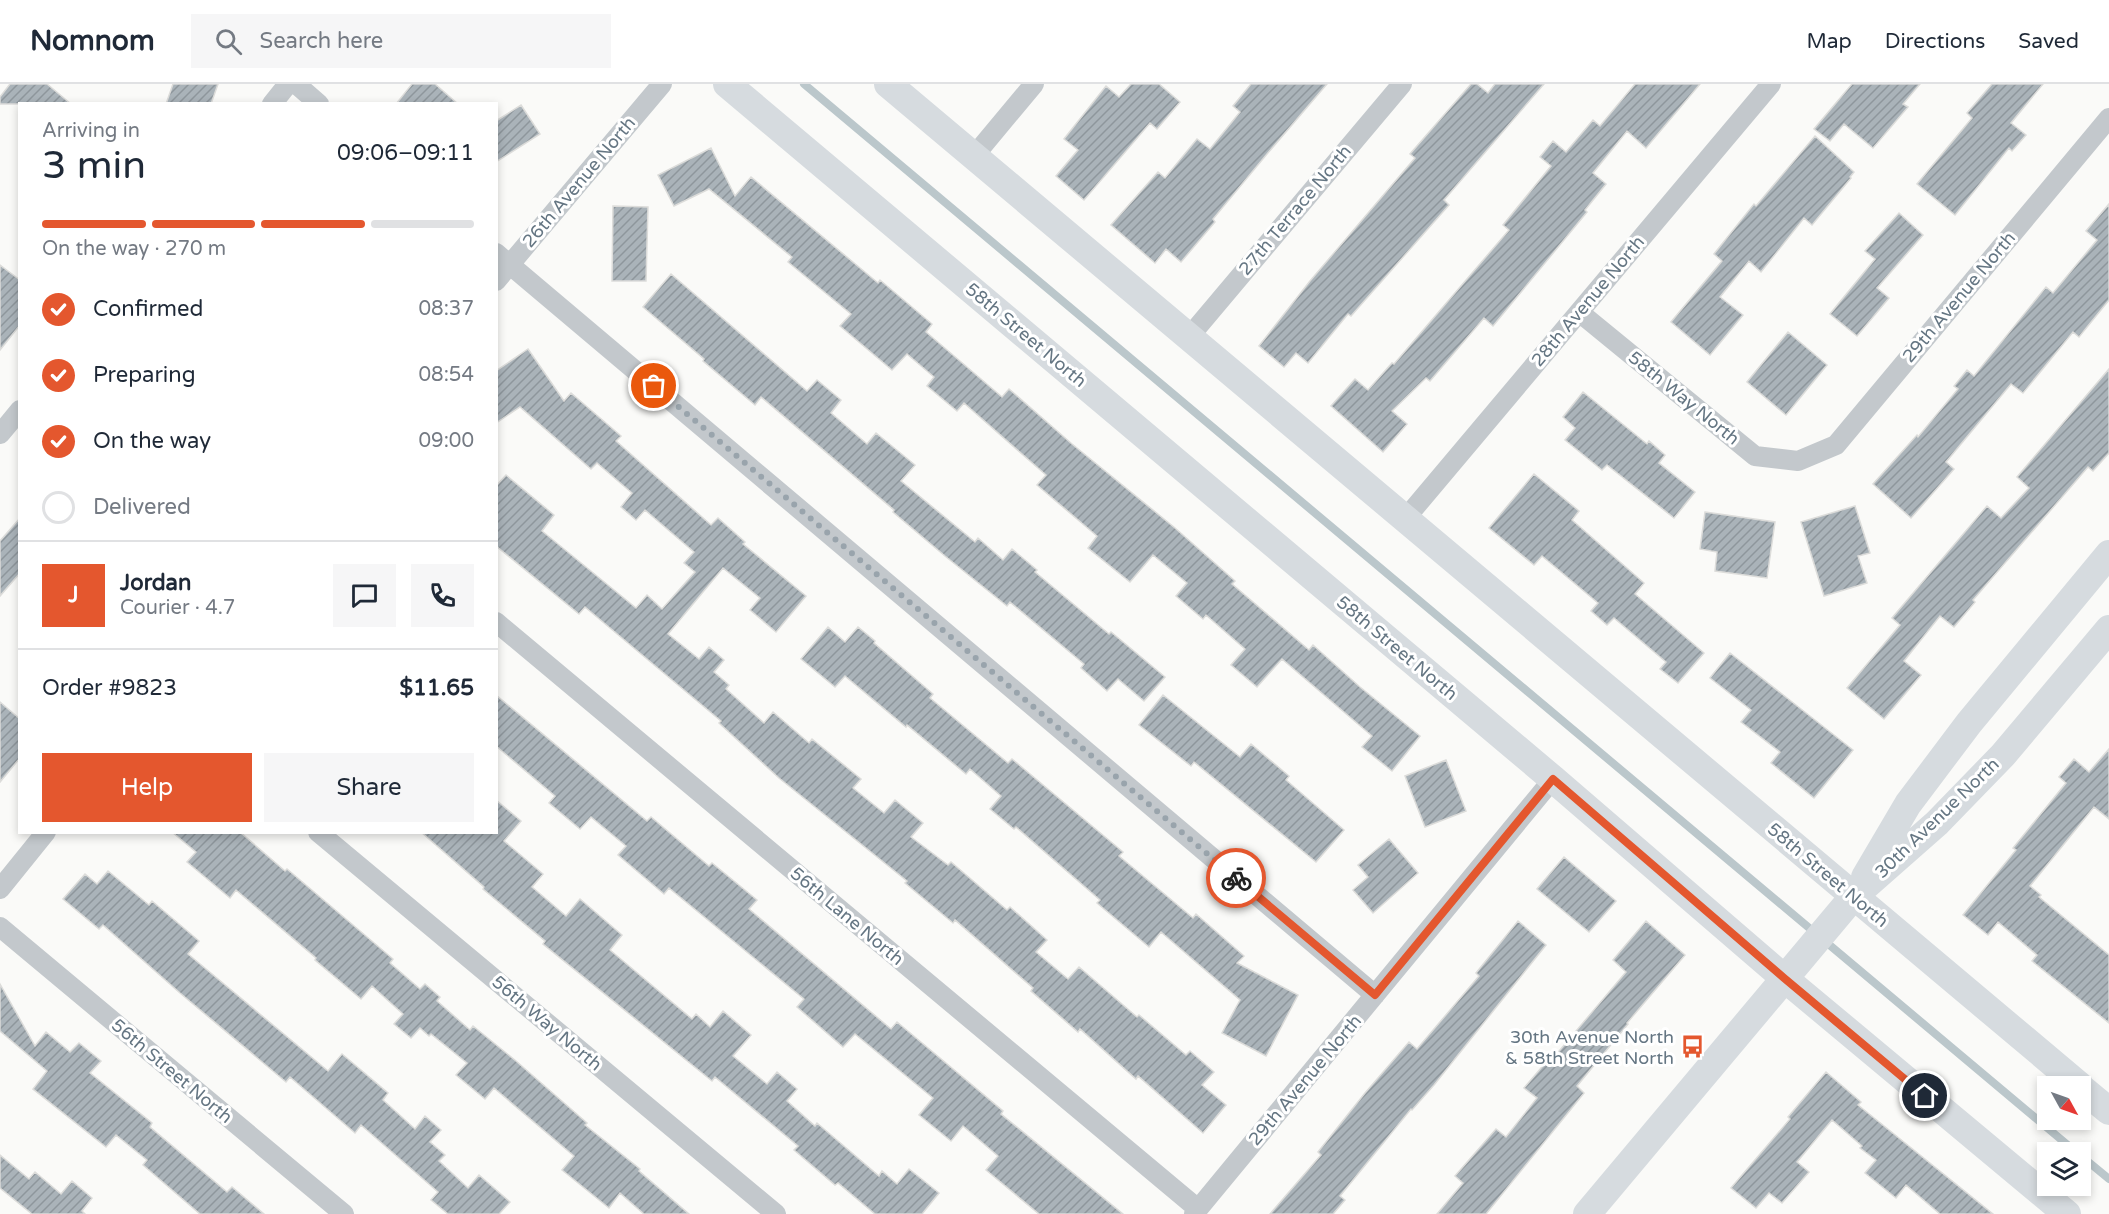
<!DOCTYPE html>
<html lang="en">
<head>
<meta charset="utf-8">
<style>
	body { margin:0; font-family:"Varela Round",sans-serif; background:#f6f6f7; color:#1f2937; height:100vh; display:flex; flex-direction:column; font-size:22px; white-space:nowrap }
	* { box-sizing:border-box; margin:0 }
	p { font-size:20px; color:#747a83 }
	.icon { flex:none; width:33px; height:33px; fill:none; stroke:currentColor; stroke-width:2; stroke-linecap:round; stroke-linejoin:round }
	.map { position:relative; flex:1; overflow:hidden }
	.sheet { position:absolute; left:18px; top:18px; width:480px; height:732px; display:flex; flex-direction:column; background:#fff; border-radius:0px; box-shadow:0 3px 9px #0003 }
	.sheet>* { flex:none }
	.needle { width:39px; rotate:130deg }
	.buttons { position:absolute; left:2037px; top:992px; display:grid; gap:12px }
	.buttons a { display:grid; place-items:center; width:54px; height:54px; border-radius:0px; background:#fff; box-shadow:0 3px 9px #0003; font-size:30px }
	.pin { position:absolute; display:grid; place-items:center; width:51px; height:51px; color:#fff; margin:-26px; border:3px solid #fff; border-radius:50%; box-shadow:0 2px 6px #0007 }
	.courier { position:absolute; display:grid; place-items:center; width:60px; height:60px; margin:-30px; border:4px solid #e4572e; border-radius:50%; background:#fff; color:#222; box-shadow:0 2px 8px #0007 }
	.head em { font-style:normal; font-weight:600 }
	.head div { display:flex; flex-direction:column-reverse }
	.head { display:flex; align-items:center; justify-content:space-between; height:102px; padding:0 24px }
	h1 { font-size:39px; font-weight:600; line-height:45px }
	.bar { display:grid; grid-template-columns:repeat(4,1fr); gap:9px 6px; align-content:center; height:72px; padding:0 24px }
	.bar i { height:8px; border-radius:4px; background:#e0e1e3 }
	.bar .active { background:#e4572e }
	.bar p { grid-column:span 4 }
	.line { display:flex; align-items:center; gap:15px; padding:0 24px; border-top:2px solid #e0e1e3 }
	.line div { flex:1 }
	.round { display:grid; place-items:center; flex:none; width:63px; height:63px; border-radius:0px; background:#f6f6f7 }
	ol { padding:0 24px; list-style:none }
	li { display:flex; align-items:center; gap:18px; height:66px }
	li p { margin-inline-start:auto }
	li .icon { padding:6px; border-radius:50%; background:#e4572e; color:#fff; stroke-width:4 }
	li:last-child { color:#747a83 }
	li i { width:33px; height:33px; border:3px solid #e0e1e3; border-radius:50% }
	.action { display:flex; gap:12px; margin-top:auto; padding:12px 24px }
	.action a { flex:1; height:69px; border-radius:0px; background:#e4572e; color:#fff; font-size:24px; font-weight:600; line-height:69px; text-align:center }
	.action a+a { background:#f6f6f7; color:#1f2937 }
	header { display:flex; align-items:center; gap:36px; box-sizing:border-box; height:84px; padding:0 30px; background:#fff; border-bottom:2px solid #e0e1e3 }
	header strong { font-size:28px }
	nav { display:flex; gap:33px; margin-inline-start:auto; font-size:21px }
	.search { width:420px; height:54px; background:#f6f6f7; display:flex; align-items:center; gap:15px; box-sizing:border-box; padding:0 21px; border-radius:0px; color:#747a83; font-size:22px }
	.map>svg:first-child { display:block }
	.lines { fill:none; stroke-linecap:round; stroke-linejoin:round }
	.stream { stroke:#bbc7cb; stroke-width:8 }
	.building { fill:url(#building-hatch); stroke:#dcdcda; stroke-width:1.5 }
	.street { stroke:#c3c8cc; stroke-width:20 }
	.secondary { stroke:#d6dbdf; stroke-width:28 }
	.done { stroke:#99a4ac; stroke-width:6; stroke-dasharray:0 10.8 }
	.route { stroke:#e4572e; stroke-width:8 }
	.labels { text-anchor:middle; stroke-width:6; stroke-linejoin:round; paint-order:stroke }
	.street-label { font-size:18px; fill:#657683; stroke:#fff }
	.poi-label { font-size:18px; fill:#657683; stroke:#fff; text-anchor:end }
</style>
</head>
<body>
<header>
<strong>Nomnom</strong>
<div class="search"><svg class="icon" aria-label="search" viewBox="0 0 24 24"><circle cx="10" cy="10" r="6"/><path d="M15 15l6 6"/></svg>Search here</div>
<nav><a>Map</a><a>Directions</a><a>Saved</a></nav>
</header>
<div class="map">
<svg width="2109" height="1130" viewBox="0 0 2109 1130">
	<defs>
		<pattern id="building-hatch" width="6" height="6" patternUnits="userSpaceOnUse" patternTransform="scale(1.5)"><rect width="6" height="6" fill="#aab3b9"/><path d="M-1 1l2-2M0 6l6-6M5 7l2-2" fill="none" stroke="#8e969c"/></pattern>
	</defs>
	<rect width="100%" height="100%" fill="#fafaf8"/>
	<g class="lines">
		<path class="stream" d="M804,0L2076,1068
			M2080,1071L2109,1095"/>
	</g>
	<path class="building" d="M10,0H47L71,20H0V13Z
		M173,0H218L211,20H166Z
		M412,0H435L458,20H396Z
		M1131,0H1159L1180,18L1157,45L1150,39L1084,116L1056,92L1078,66L1064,55L1106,2L1119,13Z
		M1251,0H1327L1267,70L1213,135L1215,138L1181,178L1166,165L1155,179L1111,141L1158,88L1165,94L1197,55L1210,65L1240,28L1233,22Z
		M1471,0H1477L1488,9L1495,0H1544L1444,116L1449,121L1351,232L1348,230L1308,279L1296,269L1284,283L1259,262L1310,197L1415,74L1410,70Z
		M1635,0H1700L1646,64L1627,47L1593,89L1606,100L1585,126L1587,128L1493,242L1484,234L1430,297L1426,294L1392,327L1407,340L1383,368L1331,322L1355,295L1368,306L1392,279L1394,280L1509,146L1503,141L1551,82L1540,73L1553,57L1566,68L1593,36L1600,42Z
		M1852,0H1920L1903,20L1908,23L1873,64L1844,40L1830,57L1814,45Z
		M1992,0H2043L2011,39L2026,51L2012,67L2009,64L1955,131L1917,100L1972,34L1967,29Z
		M521,21L540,50L496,78V37Z
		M1815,52L1854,88L1850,93L1851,94L1812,141L1804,134L1761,188L1749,177L1720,213L1743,231L1710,271L1671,238L1722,177L1714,170L1754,120L1756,122Z
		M711,64L735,112L751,93L878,199L880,196L932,240L926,248L1002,313L1009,305L1072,360L1175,444L1235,497L1232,500L1309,566L1313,561L1360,603L1420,652L1392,687L1362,663L1372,652L1282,575L1257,603L1231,581L1245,565L1206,531L1203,535L1176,512L1187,499L1153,471L1130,498L1088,464L1097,452L1037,401L1046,391L964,319L957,327L927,302L934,293L907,270L892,286L840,242L851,230L788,178L792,173L709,105L674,122L658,91Z
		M2109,120V216L2079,253L2073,248L2023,309L2011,300L1946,378L1954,385L1911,434L1873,400L1917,351L1918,353L1958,305L1954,302L1967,286L1974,292L2046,203L2053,209L2097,156L2086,147Z
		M613,122L648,123L646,197H612Z
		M1899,129L1923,151L1877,204L1889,214L1857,252L1830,230L1875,175L1865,167Z
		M0,181L20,196V241L0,266Z
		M671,190L807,307L817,296L841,316L831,329L867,360L876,349L915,381L901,397L975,458L978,454L1003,476L1012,465L1037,486L1035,488L1109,550L1111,548L1165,593L1144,617L1118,595L1107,607L1081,584L1084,580L1010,518L1007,522L945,472L893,428L894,426L761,313L755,321L703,277L704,275L643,223Z
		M1788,248L1827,281L1786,331L1747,298Z
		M528,265L564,317L571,309L621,352L616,357L711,441L718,434L745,458L743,460L806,512L776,548L750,526L760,514L723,484L668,550L699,575L709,563L724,576L714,588L729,601L726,605L764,639L773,628L809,659L812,655L861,695L853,704L884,729L895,716L923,739L911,753L948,781L951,778L1007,826L1010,823L1047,856L1036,868L1068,895L1079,883L1137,933L1139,931L1186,971L1190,967L1214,988L1202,1001L1226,1021L1203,1049L1138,992L1136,995L1080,945L1078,948L1031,907L1033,904L955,836L953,839L905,799L907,797L779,694L719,639L721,637L647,575L585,523L579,530L496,462V402L506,391L554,431L542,447L636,524L647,511L662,525L695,488L684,479L694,468L645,426L636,436L621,423L632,409L597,379L591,385L520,323L496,339V287Z
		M2109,285V369L2093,387L2088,383L1973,516L1975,518L1954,543L1940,532L1904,577L1921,591L1884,635L1847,604L1900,541L1892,534L1987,422L2001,434L2029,404L2017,393Z
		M1583,308L1647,360L1649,357L1665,371L1659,379L1695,408L1674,434L1607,381L1602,386L1565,356L1575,344L1563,333Z
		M1534,390L1579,427L1572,436L1644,499L1635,510L1704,569L1678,599L1660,585L1666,578L1614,534L1607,541L1591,527L1598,519L1542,472L1534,481L1489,444Z
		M1855,422L1870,469L1858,472L1867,499L1824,512L1801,438Z
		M1705,428L1775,438L1767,494L1715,487L1717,468L1700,465Z
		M20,434V489L0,512V457Z
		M828,543L845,558L858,543L875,557L874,559L933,610L930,614L1008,679L1012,675L1123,768L1119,772L1193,834L1196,830L1244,872L1237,879L1298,911L1266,972L1222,949L1240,916L1161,848L1149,863L1097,819L1100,816L1016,743L1014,745L990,725L1001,712L970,685L966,690L907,641L906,643L845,592L835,603L801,575Z
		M1730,569L1853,666L1814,714L1771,679L1780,668L1741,638L1751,626L1710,594Z
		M496,611L647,737L651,733L709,782L712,779L757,816L749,825L891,945L897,938L1003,1027L1001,1030L1123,1130H1039L986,1086L998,1072L963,1042L951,1057L919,1031L933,1014L855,950L843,963L797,923L804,915L669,804L664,810L618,771L626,762L591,733L580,745L549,719L555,712L496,662Z
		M1163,611L1240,673L1251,660L1289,692L1286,696L1344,746L1316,778L1194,678L1191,682L1139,641Z
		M0,618L20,635V674L0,698Z
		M2109,665V735L2094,723L2030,802L2041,811L2039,813L2109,871V939L2032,877L2037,871L1998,838L1988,851L1963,831L2016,766L2013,764L2066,699L2059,693L2074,675L2089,688Z
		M1446,676L1466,727L1425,743L1405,692Z
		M496,716L521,737L504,757L543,790L532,803L566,832L580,815L622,851L610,866L692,935L696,930L710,943L723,927L751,951L733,972L767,1000L777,988L797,1005L787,1017L815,1042L817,1039L879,1092L882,1087L897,1100L909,1085L939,1109L922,1130H875L838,1099L835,1101L794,1066L798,1062L715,993L712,997L543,860L545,857L483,805L484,803L421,748H496Z
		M172,748H240L285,787L287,785L393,875L390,879L420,905L425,900L440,913L437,917L470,946L473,942L516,977L587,1039L585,1041L640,1085L639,1087L689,1130H644L620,1109L609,1124L562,1086L574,1072L494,1004L485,1015L456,991L467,979L431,950L429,952L420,944L411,954L394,940L403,930L372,902L361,915L315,876L316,874L236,806L230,814L187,778L196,768Z
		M1389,755L1418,789L1373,829L1353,806L1368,793L1358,781Z
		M1564,773L1616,817L1589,848L1537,805Z
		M108,787L149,821L152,817L199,857L188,870L328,987L342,970L388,1009L383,1016L415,1045L425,1032L441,1046L430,1058L445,1071L439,1077L468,1104L479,1091L510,1118L499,1130H448L431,1116L438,1108L361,1041L355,1049L290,993L286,998L180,909L103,841L99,845L63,815L85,790L97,800Z
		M1518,837L1546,861L1434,1001L1412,1026L1411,1025L1340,1112L1345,1116L1333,1130H1270L1321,1071L1318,1068L1365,1009L1409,958L1417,965L1479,892L1476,889Z
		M1646,837L1685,871L1627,939L1628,940L1577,1002L1584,1009L1486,1130H1437L1463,1099L1455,1092L1496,1045L1506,1053L1537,1014L1524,1004L1547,977L1549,979L1626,888L1613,876Z
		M0,900L35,962L46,948L70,968L79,959L101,977L90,989L152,1039L150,1043L227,1108L232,1103L264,1130H200L143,1081L147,1076L116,1051L106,1063L33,1005L47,987L0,947Z
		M1826,988L1861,1018L1858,1021L1993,1130H1940L1906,1101L1896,1114L1865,1089L1876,1076L1860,1064L1862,1062L1832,1036L1797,1078L1809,1088L1782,1119L1769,1109L1756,1124L1731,1104L1790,1035L1788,1033Z
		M0,1071L29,1095L35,1088L61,1110L72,1097L92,1114L82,1127L85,1130H32L0,1104Z"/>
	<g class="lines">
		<path class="street" d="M296,0L319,20
			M272,20L288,0
			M974,72L1034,0
			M496,169L1375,911
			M496,197L662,0
			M1579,228L1755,372L1798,377L1836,361L2109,34
			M1189,253L1402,0
			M0,350L20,326
			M1405,435L1771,0
			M496,538L1198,1125
			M318,748L776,1130
			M0,805L46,748
			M0,843L344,1130
			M1194,1130L1553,695"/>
		<path class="secondary" d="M727,0L1553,695L1784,894L2067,1130
			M888,0L2080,1002
			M1865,793L1908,720L1969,639L2109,470
			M2080,1003L2109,1027
			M1587,1130L1853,813L1937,739L2003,671L2109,545"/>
	</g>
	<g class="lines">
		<path class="done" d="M654,302L1236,794"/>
		<path class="route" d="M1236,794L1375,911L1553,695L1784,894L1925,1012"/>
	</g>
	<defs>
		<symbol id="bus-bare" viewBox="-9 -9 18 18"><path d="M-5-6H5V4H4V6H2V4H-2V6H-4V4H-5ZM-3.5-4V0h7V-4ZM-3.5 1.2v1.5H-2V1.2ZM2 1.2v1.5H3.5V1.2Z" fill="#e4572e" stroke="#fff" stroke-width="2.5" paint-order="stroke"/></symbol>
	</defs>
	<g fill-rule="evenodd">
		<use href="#bus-bare" x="1676" y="946" width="33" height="33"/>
	</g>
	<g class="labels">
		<g class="street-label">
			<text transform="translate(579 98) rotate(-50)" y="6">26th Avenue North</text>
			<text transform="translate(1295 126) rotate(-50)" y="6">27th Terrace North</text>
			<text transform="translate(1959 213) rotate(-50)" y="6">29th Avenue North</text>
			<text transform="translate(1588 217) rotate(-50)" y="6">28th Avenue North</text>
			<text transform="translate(1026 251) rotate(40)" y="6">58th Street North</text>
			<text transform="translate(1684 314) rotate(39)" y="6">58th Way North</text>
			<text transform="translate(1397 564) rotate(40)" y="6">58th Street North</text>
			<text transform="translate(1937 734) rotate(-44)" y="6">30th Avenue North</text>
			<text transform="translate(1828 791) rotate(40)" y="6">58th Street North</text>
			<text transform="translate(847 832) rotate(40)" y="6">56th Lane North</text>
			<text transform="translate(547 939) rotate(40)" y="6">56th Way North</text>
			<text transform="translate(172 987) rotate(40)" y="6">56th Street North</text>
			<text transform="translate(1305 996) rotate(-50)" y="6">29th Avenue North</text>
		</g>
		<g class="poi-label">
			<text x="1674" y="959">30th Avenue North<tspan x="1674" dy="21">&amp; 58th Street North</tspan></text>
		</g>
	</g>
</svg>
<div class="buttons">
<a><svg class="needle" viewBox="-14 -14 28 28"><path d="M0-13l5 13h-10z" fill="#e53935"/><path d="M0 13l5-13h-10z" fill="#747a83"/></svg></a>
<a><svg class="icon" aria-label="layers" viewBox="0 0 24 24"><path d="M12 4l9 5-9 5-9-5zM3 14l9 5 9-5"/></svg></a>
</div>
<div class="pin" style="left:654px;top:302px;background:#ea580c"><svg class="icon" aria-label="bag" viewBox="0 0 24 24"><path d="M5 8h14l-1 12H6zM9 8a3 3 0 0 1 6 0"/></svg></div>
<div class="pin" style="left:1925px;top:1012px;background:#1f2937"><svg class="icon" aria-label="home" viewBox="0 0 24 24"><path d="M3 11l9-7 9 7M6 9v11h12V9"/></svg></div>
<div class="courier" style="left:1236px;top:794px"><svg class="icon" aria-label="bike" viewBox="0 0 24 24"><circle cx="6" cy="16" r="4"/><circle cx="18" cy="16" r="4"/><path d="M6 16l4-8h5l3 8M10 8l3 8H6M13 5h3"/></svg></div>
<section class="sheet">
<div class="head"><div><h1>3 min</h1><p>Arriving in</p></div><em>09:06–09:11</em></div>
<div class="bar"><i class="active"></i><i class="active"></i><i class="active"></i><i></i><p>On the way · 270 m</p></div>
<ol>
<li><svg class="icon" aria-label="check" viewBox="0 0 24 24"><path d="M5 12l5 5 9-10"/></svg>Confirmed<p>08:37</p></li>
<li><svg class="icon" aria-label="check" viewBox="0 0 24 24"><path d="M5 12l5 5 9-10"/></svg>Preparing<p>08:54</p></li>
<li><svg class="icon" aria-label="check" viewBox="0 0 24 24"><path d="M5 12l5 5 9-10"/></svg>On the way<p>09:00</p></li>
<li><i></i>Delivered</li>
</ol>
<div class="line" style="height:108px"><b class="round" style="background:#e4572e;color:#fff">J</b><div><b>Jordan</b><p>Courier · 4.7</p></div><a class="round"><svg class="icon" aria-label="chat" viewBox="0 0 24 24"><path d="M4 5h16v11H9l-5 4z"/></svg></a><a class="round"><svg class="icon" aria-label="phone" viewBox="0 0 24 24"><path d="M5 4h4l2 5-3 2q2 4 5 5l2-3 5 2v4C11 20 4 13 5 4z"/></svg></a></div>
<div class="line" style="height:78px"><div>Order #9823</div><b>$11.65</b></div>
<div class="action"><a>Help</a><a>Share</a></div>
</section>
</div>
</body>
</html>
